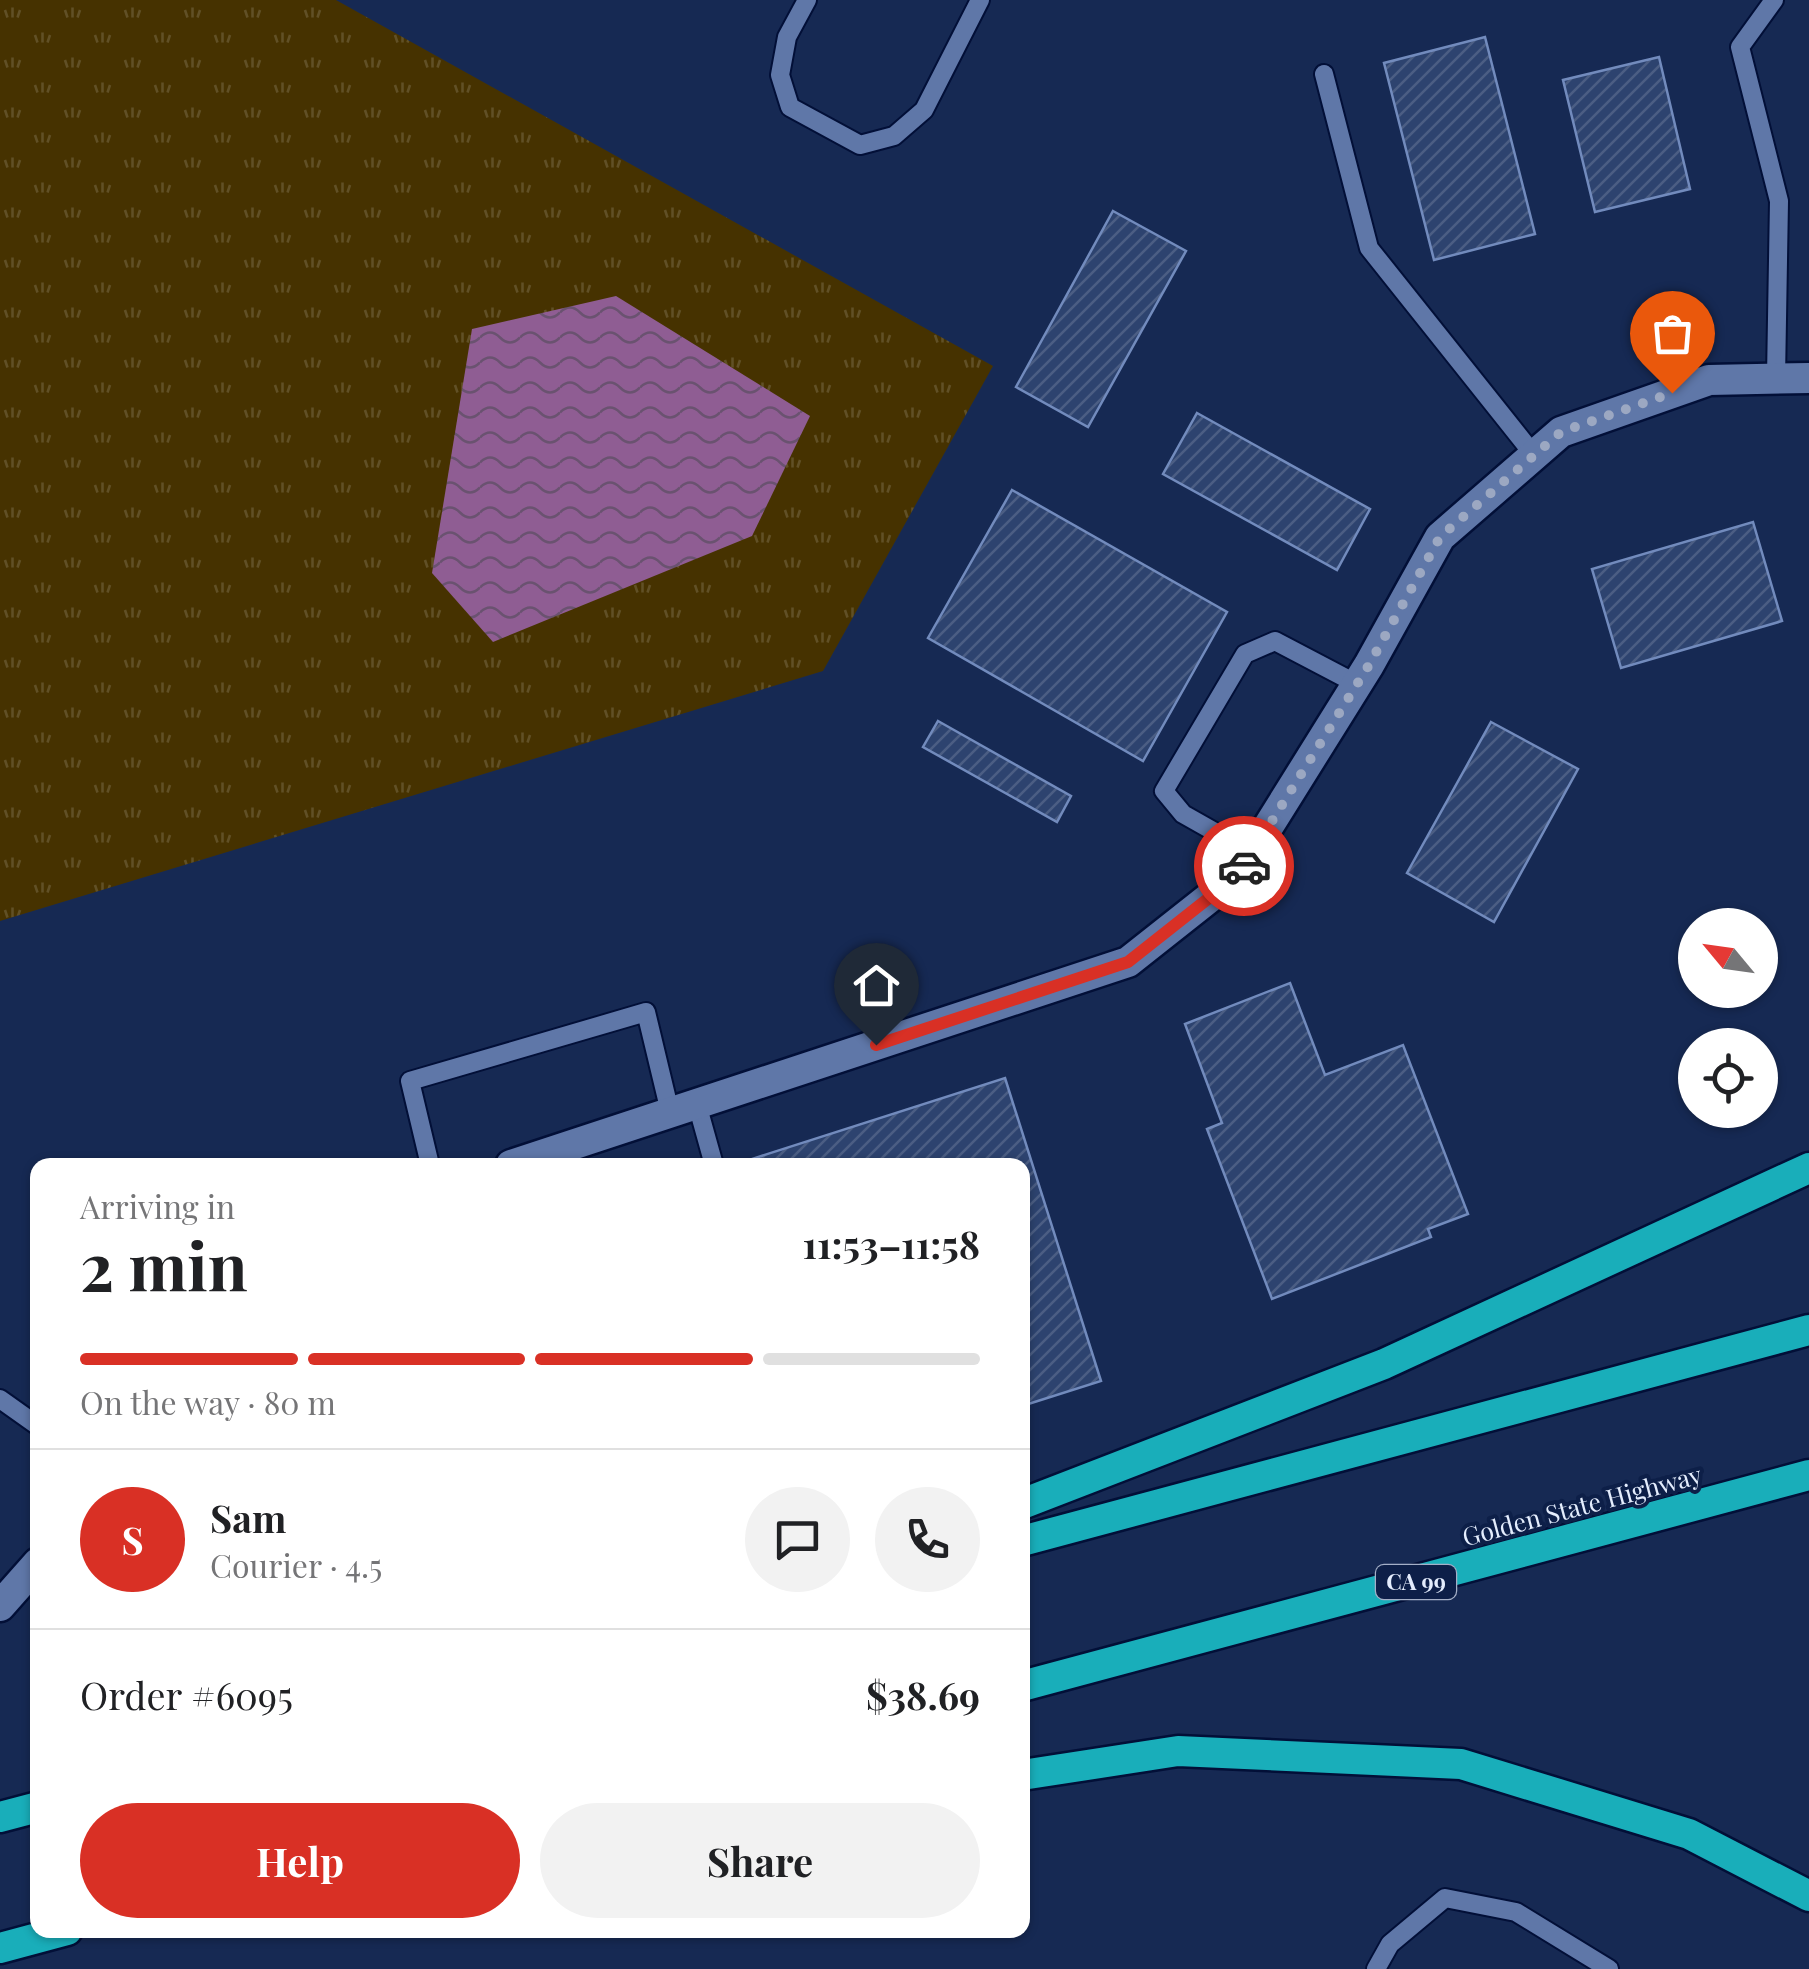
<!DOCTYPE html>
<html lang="en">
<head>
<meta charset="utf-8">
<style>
	body { margin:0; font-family:"Playfair Display",serif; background:#f2f2f2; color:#202124; height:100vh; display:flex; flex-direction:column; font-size:38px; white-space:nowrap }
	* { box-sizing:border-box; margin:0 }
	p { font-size:32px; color:#757577 }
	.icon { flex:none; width:55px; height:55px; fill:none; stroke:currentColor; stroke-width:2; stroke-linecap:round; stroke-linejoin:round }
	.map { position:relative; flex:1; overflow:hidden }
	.drawer { position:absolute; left:30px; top:1158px; width:1000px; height:780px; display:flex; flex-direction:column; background:#fff; border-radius:20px; box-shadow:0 2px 8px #0004 }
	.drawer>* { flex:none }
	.needle { width:65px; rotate:299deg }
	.controls { position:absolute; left:1678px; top:908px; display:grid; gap:20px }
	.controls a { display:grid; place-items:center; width:100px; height:100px; border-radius:50%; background:#fff; box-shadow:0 2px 8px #0004; font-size:50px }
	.pin { position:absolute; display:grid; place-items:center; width:85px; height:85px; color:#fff; margin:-102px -42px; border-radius:50% 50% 50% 0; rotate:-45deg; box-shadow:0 0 10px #0007 }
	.pin .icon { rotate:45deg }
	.courier { position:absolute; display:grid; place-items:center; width:100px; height:100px; margin:-50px; border:8px solid #d93025; border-radius:50%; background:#fff; color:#222; box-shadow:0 2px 12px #0007 }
	.summary em { font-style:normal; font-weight:700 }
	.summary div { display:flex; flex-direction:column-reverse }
	.summary { display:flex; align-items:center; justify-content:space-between; height:170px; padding:0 50px }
	h1 { font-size:65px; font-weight:700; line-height:75px }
	.bar { display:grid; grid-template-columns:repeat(4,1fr); gap:15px 10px; align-content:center; height:120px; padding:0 50px }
	.bar i { height:12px; border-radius:8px; background:#e0e0e0 }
	.bar .active { background:#d93025 }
	.bar p { grid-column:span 4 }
	.line { display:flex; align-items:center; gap:25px; padding:0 50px; border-top:2px solid #e0e0e0 }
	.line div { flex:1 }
	.round { display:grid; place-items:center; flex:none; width:105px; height:105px; border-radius:52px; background:#f2f2f2 }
	.cta { display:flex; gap:20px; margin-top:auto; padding:20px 50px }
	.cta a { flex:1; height:115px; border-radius:60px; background:#d93025; color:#fff; font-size:40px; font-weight:700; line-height:115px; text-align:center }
	.cta a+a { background:#f2f2f2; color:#202124 }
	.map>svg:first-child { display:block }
	.grass { fill:url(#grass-tufts) }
	.water { fill:url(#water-waves) }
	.building { fill:url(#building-hatch); stroke:#728bbd; stroke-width:2.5 }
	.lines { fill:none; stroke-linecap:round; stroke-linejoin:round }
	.lane-casing { stroke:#020f37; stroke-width:22 }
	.street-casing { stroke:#020f37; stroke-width:35 }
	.highway-casing { stroke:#020f37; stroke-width:35 }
	.lane { stroke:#5f77a8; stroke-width:18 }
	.street { stroke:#5f77a8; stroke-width:30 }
	.highway { stroke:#19aeba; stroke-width:30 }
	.done { stroke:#9ca8c2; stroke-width:10; stroke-dasharray:0 18 }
	.route { stroke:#d93025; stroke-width:12 }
	.labels { text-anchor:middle; stroke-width:8; stroke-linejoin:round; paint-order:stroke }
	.shield { fill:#0d1f48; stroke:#a4afc7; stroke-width:2.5 }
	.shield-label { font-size:22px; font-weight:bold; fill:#e4edfd }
	.street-label { font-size:25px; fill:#e4edfd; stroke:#0d1f48 }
</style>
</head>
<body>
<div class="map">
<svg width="1809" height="1969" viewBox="0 0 1809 1969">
	<defs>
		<pattern id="grass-tufts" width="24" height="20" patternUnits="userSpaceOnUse" patternTransform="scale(2.5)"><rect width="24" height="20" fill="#463200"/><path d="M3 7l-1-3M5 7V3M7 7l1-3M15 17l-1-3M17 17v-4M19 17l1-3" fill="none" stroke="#615026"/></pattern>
		<pattern id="water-waves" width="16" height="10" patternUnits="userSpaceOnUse" patternTransform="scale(2.5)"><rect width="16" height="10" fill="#8f5d93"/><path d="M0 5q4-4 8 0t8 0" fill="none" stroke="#6a5270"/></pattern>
		<pattern id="building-hatch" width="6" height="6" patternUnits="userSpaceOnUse" patternTransform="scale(2.5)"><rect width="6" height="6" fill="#2d436f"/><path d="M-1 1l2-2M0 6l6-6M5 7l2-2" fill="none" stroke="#4b5e84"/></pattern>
	</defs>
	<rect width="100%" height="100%" fill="#162953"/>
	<path class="grass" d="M0,0H336L993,366L823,671L0,921Z"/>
	<path class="water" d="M616,296L810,416L752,536L493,642L432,573L472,329Z"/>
	<path class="building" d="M1485,37L1535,234L1434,260L1384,63Z
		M1659,57L1690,189L1595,212L1563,80Z
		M1113,211L1186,251L1088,427L1016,387Z
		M1197,413L1370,509L1337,570L1163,474Z
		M1012,490L1227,612L1143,761L928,638Z
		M1753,522L1782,621L1621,668L1592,569Z
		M938,721L1071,796L1057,822L923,747Z
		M1491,722L1578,769L1494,922L1407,873Z
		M1290,983L1325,1075L1403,1045L1468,1214L1428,1229L1431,1237L1272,1299L1207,1129L1222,1123L1185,1024Z
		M1005,1078L1101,1381L1022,1406V1165H754L752,1159Z"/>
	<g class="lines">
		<defs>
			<path id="lane" d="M807,0L787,37L780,75L790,107L860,145L894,136L924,110L980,0
				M1774,0L1740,47L1779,201L1776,378
				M1324,74L1369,248L1534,455
				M1252,853L1183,814L1164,791L1245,654L1275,641L1357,684
				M697,1104L714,1165
				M430,1165L410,1081L646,1012L670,1112
				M0,1399L38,1426
				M1376,1969L1390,1944L1445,1898L1516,1912L1609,1969"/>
			<path id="street" d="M511,1165L1128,962L1238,875L1369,665L1440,537L1561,432L1709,380L1809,378
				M0,1606L38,1563"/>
			<path id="highway" d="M1022,1504L1384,1364L1809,1168
				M1022,1541L1809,1330
				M1022,1686L1809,1475
				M1022,1775L1178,1751L1461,1764L1689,1834L1809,1896
				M0,1817L38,1807
				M0,1948L67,1930"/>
		</defs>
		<use href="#lane" class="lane-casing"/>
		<use href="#street" class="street-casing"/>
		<use href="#highway" class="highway-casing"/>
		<use href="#lane" class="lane"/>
		<use href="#street" class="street"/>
		<use href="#highway" class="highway"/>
	</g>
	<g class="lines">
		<path class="done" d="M1244,866L1369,665L1440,537L1561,432L1672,393"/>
		<path class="route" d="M876,1045L1128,962L1238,875L1244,866"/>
	</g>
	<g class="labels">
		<rect class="shield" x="1376" y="1565" width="80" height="34" rx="8"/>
		<g class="shield-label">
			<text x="1416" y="1590">CA 99</text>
		</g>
		<g class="street-label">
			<text transform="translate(1582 1506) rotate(-15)" y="9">Golden State Highway</text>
		</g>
	</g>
</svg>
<div class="controls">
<a><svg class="needle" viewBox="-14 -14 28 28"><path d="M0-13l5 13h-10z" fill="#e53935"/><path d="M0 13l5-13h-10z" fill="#757577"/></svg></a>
<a><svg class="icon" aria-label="locate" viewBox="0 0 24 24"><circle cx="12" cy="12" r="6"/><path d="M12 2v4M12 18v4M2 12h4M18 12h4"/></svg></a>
</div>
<div class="pin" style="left:1672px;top:393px;background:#ea580c"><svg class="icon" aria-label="bag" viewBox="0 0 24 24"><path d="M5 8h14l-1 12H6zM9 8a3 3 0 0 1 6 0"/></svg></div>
<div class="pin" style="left:876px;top:1045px;background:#1f2937"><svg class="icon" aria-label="home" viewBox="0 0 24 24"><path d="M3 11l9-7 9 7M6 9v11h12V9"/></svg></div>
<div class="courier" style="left:1244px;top:866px"><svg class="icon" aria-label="car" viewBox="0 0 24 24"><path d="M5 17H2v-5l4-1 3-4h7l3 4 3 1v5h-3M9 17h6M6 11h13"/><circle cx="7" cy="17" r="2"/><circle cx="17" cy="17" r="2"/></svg></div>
<section class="drawer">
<div class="summary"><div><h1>2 min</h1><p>Arriving in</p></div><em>11:53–11:58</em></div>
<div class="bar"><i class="active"></i><i class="active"></i><i class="active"></i><i></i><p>On the way · 80 m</p></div>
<div class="line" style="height:180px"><b class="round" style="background:#d93025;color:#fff">S</b><div><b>Sam</b><p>Courier · 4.5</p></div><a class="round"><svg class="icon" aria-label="chat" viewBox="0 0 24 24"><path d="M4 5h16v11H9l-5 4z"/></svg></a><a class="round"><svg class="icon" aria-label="phone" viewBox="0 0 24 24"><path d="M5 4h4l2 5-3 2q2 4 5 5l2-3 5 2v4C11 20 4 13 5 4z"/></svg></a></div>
<div class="line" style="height:130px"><div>Order #6095</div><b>$38.69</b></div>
<div class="cta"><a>Help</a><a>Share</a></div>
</section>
</div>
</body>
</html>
